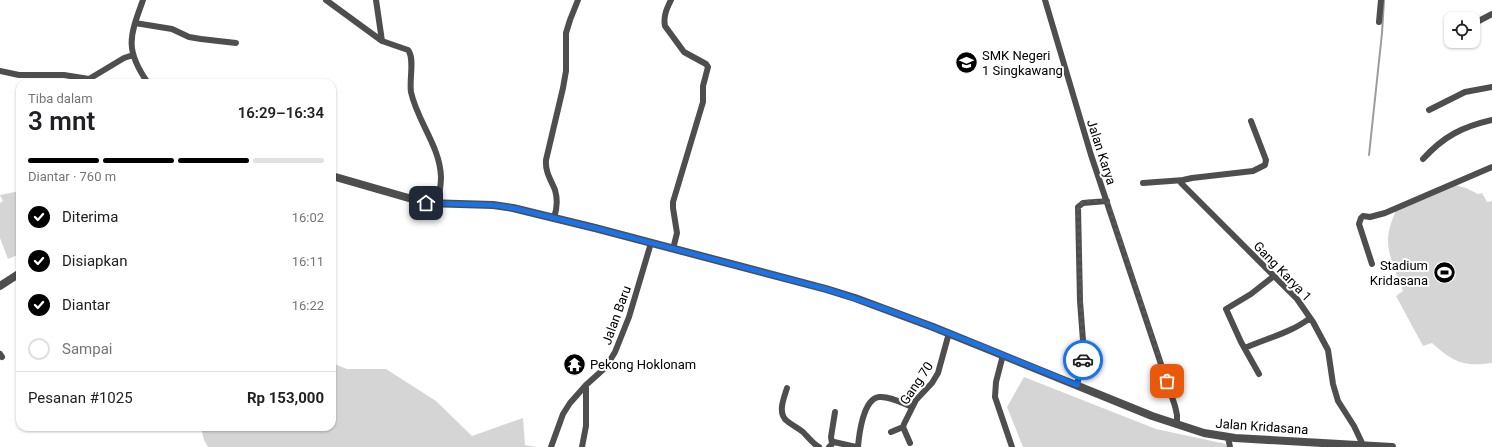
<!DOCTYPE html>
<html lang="id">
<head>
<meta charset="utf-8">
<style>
	body { margin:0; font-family:Roboto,sans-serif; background:#f2f2f2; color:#202124; height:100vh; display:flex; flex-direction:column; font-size:15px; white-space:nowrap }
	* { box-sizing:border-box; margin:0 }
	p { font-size:13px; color:#757577 }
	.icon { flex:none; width:22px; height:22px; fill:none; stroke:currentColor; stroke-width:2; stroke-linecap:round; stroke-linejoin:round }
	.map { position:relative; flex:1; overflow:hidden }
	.drawer { position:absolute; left:16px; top:79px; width:320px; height:352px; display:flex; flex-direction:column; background:#fff; border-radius:12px; box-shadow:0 1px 3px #0004 }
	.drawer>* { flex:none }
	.tools { position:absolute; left:1444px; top:12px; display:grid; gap:8px }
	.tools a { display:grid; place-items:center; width:36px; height:36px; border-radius:8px; background:#fff; box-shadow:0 1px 3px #0004; font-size:20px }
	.pin { position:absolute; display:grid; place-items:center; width:34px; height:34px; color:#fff; margin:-17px; border-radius:8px; box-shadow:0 2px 6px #0006 }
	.courier { position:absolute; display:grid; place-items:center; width:40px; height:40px; margin:-20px; border:3px solid #1a73e8; border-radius:50%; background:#fff; color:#222; box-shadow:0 1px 5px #0007 }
	.head em { font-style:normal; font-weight:600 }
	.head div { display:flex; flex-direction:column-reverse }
	.head { display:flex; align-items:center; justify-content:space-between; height:68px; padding:0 12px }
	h1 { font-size:26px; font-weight:600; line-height:30px }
	.bar { display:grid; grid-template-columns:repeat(4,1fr); gap:6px 4px; align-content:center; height:48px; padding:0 12px }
	.bar i { height:5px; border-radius:3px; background:#e0e0e0 }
	.bar .on { background:#000 }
	.bar p { grid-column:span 4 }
	.line { display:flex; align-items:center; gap:10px; padding:0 12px; border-top:1px solid #e0e0e0 }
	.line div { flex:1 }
	ol { padding:0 12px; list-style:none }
	li { display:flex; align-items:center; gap:12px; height:44px }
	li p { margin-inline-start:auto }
	li .icon { padding:4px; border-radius:50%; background:#000; color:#fff; stroke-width:4 }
	li:last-child { color:#757577 }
	li i { width:22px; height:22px; border:2px solid #e0e0e0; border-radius:50% }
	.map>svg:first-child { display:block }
	.green { fill:#d5d5d5 }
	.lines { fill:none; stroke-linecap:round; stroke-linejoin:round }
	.stream { stroke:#9c9c9c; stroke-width:2 }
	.minor { stroke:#4e4e4e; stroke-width:6 }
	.tertiary { stroke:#4e4e4e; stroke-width:8 }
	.done { stroke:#595959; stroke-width:4; stroke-dasharray:0 7.2 }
	.route { stroke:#1a73e8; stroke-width:5 }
	.labels { text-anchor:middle; stroke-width:4; stroke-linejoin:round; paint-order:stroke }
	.poi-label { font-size:13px; fill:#000; stroke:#fff; text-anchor:start }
	.street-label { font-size:13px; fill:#000; stroke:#fff }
</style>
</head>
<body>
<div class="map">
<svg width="1492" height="447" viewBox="0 0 1492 447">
	<rect width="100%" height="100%" fill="#fff"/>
	<path class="green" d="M1455,185L1466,188L1478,194L1482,193L1487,202L1492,201V363C1463,367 1453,362 1432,343L1423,346L1396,296L1403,291C1397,275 1388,257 1388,240C1388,230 1392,220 1396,210Z
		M20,191V254L8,259L0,238V203L3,201L0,195Z
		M332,363L347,369H386L436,401L472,436L523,418L525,445L537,447H208L204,440L201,427H332Z
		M1024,377L1156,429L1226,444L1227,447H1023L1007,407Z"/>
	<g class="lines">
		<path class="stream" d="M1369,155L1382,33L1384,0"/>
		<path class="minor" d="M143,0C130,36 124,49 148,83
			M326,0L382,41
			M376,0L382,41L408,50C415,58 409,80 411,92C417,121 440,146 441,177C441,186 439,195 438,204
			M671,0C667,8 663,16 665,26L684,52L706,64L708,67L703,86V102L673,202V208L677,233L673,249
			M1045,0L1091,155L1175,406L1177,415V425
			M1379,22L1381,0
			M135,23L172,29L189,37L201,39L236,43
			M1473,24L1492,14
			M0,71L19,75H64L89,79L124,58L133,55
			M1429,110L1465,92L1492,87
			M1251,121L1266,160L1265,165L1253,171L1192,178L1183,180L1181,183L1297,299L1313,322L1328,350L1333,384L1338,401L1354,426L1363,445
			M1423,159C1444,136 1462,127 1492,120
			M1143,183L1184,180
			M554,218C557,209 558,200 555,190C551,180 545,172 546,160L563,88L566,71V33L570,20L578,0
			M1372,264L1359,224L1361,218L1363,216L1370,217L1385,213L1492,167
			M1245,348C1267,338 1291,333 1310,318
			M0,354L2,357
			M1003,355L996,382L995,397L1012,447
			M1259,374L1241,342L1226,309L1251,294L1274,276
			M1077,385L1084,354L1080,301L1078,207L1083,203L1107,201
			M787,388C784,398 777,413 787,421C792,425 798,428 803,432C808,437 813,444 819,447
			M891,432L903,427
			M1228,437L1230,447
			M832,443L831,437L835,412
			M910,443L903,427L904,424L916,400L932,383L938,373L949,333
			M551,447L563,414L570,403L586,385L606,367L615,352L629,317L651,243
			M582,447L586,426V385
			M829,447L834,442L856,447
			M858,447C859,435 863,399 879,397C890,396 902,403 912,407"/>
		<path class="tertiary" d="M332,176L426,203L493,205L513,208L595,228L826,289L855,298L933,327L1152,416L1204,433L1235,438L1392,447
			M0,286L20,273"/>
	</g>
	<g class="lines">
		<path class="done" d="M1083,360L1078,207L1083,202L1107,200L1167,381"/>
		<path class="route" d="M426,203L492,205L513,208L595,228L826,289C912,316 994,352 1077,385L1083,360"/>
	</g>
	<defs>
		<symbol id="school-disc" viewBox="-11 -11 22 22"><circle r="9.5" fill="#000" stroke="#fff"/><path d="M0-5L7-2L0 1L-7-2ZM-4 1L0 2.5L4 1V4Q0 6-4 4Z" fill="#fff"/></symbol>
		<symbol id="stadium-disc" viewBox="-11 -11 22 22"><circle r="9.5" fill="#000" stroke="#fff"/><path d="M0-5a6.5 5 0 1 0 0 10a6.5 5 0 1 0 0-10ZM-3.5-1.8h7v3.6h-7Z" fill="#fff"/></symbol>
		<symbol id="temple-disc" viewBox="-11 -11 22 22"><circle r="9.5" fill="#000" stroke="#fff"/><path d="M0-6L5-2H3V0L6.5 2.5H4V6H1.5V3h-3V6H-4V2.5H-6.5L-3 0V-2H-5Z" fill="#fff"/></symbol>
	</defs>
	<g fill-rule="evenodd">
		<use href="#school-disc" x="954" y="50" width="25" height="25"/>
		<use href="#stadium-disc" x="1432" y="260" width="25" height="25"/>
		<use href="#temple-disc" x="562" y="352" width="25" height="25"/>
	</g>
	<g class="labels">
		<g class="poi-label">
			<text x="982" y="60">SMK Negeri<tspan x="982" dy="15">1 Singkawang</tspan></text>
			<text x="1428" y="270" text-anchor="end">Stadium<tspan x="1428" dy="15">Kridasana</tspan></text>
			<text x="590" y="369">Pekong Hoklonam</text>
		</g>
		<g class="street-label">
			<text transform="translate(1102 152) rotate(72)" y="5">Jalan Karya</text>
			<text transform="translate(1283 271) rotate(46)" y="5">Gang Karya 1</text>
			<text transform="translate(616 315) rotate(-70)" y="5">Jalan Baru</text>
			<text transform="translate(916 383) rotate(-56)" y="5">Gang 70</text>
			<text transform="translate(1262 426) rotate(4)" y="5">Jalan Kridasana</text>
		</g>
	</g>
</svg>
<div class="tools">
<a><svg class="icon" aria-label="locate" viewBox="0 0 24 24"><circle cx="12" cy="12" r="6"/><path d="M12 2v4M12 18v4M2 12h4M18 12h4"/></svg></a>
</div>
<div class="pin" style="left:1167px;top:381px;background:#ea580c"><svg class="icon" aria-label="bag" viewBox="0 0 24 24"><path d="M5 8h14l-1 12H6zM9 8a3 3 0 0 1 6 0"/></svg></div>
<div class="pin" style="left:426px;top:203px;background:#1f2937"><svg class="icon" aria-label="home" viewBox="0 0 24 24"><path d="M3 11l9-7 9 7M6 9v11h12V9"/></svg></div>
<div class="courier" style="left:1083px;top:360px"><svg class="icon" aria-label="car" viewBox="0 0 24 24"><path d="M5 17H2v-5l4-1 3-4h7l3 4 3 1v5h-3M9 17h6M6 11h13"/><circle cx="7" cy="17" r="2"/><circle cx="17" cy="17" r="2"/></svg></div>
<section class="drawer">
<div class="head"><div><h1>3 mnt</h1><p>Tiba dalam</p></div><em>16:29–16:34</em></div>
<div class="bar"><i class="on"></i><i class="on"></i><i class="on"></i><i></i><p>Diantar · 760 m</p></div>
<ol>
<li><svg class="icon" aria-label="check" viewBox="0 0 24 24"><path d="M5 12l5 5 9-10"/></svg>Diterima<p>16:02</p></li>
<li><svg class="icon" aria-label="check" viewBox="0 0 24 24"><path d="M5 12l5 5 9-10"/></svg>Disiapkan<p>16:11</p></li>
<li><svg class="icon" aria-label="check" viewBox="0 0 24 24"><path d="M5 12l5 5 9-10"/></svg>Diantar<p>16:22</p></li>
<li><i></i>Sampai</li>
</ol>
<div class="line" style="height:52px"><div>Pesanan #1025</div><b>Rp 153,000</b></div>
</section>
</div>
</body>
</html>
